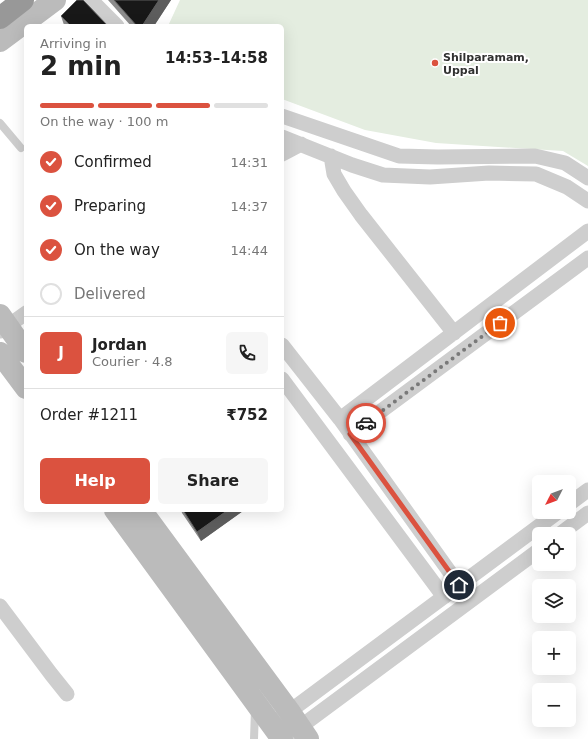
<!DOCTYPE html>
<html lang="en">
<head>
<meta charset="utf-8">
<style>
	body { margin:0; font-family:"DejaVu Sans",sans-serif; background:#f6f6f6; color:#222; height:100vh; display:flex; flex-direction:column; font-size:15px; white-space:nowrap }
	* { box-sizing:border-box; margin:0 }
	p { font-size:13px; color:#767676 }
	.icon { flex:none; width:22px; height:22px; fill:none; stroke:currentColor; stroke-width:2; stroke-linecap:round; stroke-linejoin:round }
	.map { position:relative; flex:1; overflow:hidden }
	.side { position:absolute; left:24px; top:24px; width:260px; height:488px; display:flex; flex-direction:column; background:#fff; border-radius:6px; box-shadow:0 4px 16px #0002 }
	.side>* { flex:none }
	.needle { width:26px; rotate:228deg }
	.buttons { position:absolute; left:532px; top:475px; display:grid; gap:8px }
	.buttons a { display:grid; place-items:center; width:44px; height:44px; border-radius:6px; background:#fff; box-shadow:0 4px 16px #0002; font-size:20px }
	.pin { position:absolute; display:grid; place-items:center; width:34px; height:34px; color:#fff; margin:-17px; border:2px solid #fff; border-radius:50%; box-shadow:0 1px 4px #0007 }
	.courier { position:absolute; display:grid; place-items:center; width:40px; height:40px; margin:-20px; border:3px solid #db523f; border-radius:50%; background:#fff; color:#222; box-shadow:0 1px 5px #0007 }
	.head em { font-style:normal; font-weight:700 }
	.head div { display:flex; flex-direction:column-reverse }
	.head { display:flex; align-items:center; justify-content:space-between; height:68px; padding:0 16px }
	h1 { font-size:26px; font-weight:700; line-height:30px }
	.bar { display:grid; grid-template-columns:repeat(4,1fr); gap:6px 4px; align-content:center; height:48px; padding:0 16px }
	.bar i { height:5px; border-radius:3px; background:#e0e0e0 }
	.bar .active { background:#db523f }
	.bar p { grid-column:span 4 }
	.line { display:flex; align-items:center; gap:10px; padding:0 16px; border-top:1px solid #e0e0e0 }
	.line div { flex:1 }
	.round { display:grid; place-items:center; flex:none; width:42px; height:42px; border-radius:6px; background:#f6f6f6 }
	ol { padding:0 16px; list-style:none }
	li { display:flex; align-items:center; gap:12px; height:44px }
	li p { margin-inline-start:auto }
	li .icon { padding:4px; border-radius:50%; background:#db523f; color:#fff; stroke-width:4 }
	li:last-child { color:#767676 }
	li i { width:22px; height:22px; border:2px solid #e0e0e0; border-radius:50% }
	.button { display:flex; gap:8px; margin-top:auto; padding:8px 16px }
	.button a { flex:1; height:46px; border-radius:6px; background:#db523f; color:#fff; font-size:16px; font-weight:700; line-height:46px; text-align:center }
	.button a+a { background:#f6f6f6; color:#222 }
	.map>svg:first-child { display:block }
	.green { fill:#e4ede0 }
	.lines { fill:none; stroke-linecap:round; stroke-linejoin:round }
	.lane { stroke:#cecece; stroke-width:8 }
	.street { stroke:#cecece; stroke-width:15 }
	.secondary { stroke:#bbb; stroke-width:22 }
	.highway { stroke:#989898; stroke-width:22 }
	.wall { fill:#8c8c8c }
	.shaded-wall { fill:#5d5d5d }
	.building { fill:#181818; stroke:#5d5d5d }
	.done { stroke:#797979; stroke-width:4; stroke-dasharray:0 7.2 }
	.route { stroke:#db523f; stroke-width:5 }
	.poi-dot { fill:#db523f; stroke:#fff; stroke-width:1.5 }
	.labels { text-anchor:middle; stroke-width:4; stroke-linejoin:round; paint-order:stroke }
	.poi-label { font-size:11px; font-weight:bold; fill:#313131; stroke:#fff; text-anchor:start }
</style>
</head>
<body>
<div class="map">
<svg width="588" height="739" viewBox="0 0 588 739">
	<rect width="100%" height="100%" fill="#fff"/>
	<path class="green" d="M180,0H588V166L563,151L436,143L365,130L282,99V26H168Z"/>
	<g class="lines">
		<path class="lane" d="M0,123L21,148
			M254,739L255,710"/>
		<path class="street" d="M91,0L117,26
			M282,116L399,156L438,157L535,156L565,163L588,178
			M282,137L352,165L383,175L430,177L489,173L536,174L567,187L588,201
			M282,154L301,144
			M331,156L334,174L344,191L361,215L454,333
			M1,331L26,313
			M282,345L340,419L459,585
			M282,379L444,597
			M340,419L588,231
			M350,434L588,258
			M569,504L588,490
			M560,534L588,513
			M0,606L51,674L67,694
			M282,717L558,512
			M292,733L539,550"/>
		<path class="secondary" d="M0,41L55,0
			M0,315L26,352
			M0,353L26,388
			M115,510L282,739
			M141,510L289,711L308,739"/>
		<path class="highway" d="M0,18L23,0"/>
	</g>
	<path class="wall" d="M108,0H171L154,26H131Z
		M61,16L108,26H66L64,25Z
		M181,510H243V511L201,541L182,513Z"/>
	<path class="shaded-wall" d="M159,0H171L154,26H142Z
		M228,510H243V511L201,541L197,532Z"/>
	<path class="building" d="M77,0H83L108,26H71L61,16Z
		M114,0H159L142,26H137Z
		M183,510H228L197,532Z"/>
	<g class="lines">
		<path class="done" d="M366,423L500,323"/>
		<path class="route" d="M366,423L350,434L459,585"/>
	</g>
	<circle class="poi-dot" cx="435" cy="63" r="4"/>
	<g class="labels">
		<g class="poi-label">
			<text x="443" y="61">Shilparamam,<tspan x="443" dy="13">Uppal</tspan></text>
		</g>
	</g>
</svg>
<div class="buttons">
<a><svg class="needle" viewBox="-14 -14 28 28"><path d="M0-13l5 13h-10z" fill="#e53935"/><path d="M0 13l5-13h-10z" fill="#767676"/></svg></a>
<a><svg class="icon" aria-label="locate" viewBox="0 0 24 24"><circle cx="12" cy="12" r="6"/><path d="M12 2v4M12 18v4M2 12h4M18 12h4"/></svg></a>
<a><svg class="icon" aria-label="layers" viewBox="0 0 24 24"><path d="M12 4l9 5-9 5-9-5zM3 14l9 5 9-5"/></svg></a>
<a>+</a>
<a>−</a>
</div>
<div class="pin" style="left:500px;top:323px;background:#ea580c"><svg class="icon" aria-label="bag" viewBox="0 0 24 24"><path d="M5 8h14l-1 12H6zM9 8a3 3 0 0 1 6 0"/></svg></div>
<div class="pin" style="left:459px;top:585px;background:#1f2937"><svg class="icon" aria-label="home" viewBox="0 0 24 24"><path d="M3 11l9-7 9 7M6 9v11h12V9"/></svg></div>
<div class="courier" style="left:366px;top:423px"><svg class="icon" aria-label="car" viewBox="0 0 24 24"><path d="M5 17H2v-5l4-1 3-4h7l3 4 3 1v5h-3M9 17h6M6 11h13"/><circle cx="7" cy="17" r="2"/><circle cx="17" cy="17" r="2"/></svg></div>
<section class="side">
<div class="head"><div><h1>2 min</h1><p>Arriving in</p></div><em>14:53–14:58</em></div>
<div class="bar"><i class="active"></i><i class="active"></i><i class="active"></i><i></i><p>On the way · 100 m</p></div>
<ol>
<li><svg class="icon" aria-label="check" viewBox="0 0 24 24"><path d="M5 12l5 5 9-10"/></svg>Confirmed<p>14:31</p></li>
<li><svg class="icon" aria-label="check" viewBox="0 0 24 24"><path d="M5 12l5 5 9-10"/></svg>Preparing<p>14:37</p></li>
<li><svg class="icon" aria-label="check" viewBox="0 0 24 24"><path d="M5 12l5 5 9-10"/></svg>On the way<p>14:44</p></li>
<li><i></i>Delivered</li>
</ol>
<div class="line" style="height:72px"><b class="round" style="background:#db523f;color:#fff">J</b><div><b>Jordan</b><p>Courier · 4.8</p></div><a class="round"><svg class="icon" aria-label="phone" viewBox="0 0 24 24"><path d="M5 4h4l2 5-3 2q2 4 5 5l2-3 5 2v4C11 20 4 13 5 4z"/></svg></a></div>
<div class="line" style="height:52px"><div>Order #1211</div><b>₹752</b></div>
<div class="button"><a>Help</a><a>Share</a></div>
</section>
</div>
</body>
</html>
